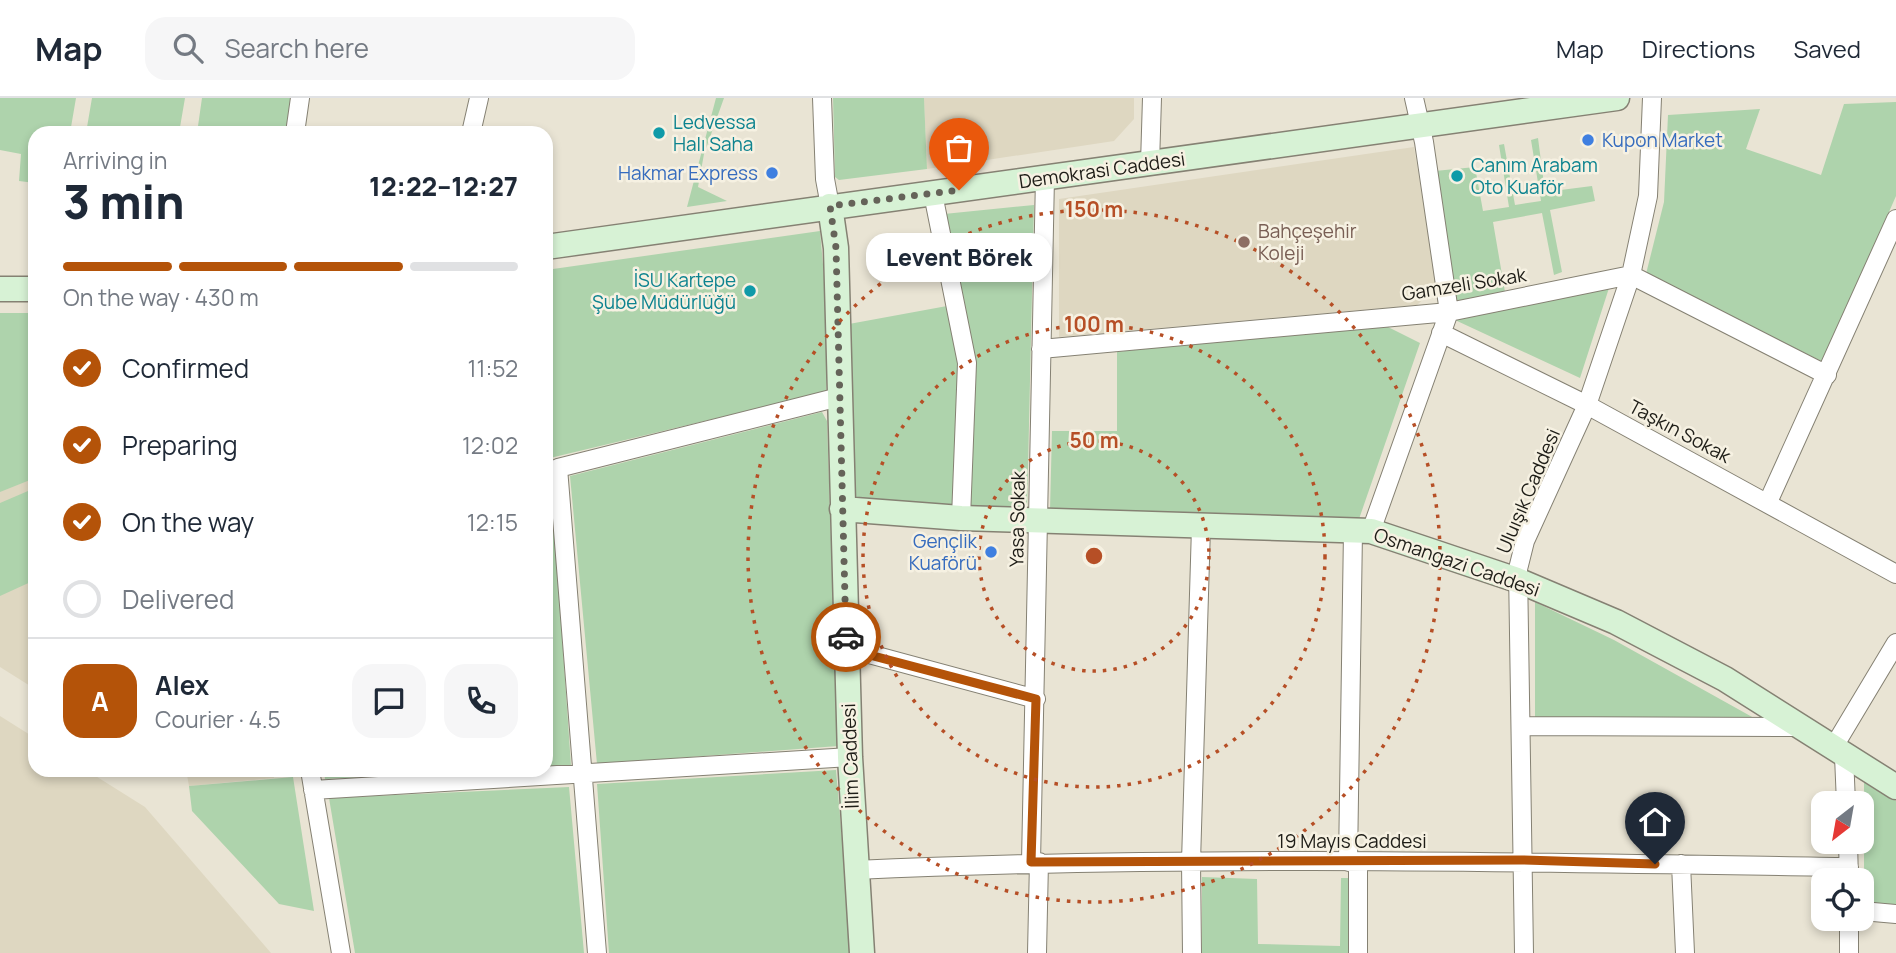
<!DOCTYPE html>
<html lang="en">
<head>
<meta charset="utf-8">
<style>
	body { margin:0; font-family:Manrope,sans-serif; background:#f6f6f7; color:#1f2937; height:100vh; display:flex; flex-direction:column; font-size:26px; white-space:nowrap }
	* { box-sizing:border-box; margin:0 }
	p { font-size:23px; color:#747a83 }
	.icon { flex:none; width:38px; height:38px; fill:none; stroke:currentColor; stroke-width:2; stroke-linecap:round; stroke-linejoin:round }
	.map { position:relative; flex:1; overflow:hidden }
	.side { position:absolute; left:28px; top:28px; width:525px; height:651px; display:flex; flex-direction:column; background:#fff; border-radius:21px; box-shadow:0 4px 10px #0003 }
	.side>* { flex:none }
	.needle { width:46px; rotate:211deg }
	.buttons { position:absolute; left:1811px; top:693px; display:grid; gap:14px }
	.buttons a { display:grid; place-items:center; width:63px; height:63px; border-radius:14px; background:#fff; box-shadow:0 4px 10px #0003; font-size:35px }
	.pin { position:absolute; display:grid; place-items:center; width:60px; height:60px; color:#fff; margin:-72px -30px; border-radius:50% 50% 50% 0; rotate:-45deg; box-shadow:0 0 7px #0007 }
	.pin .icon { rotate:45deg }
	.courier { position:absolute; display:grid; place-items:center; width:70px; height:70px; margin:-35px; border:5px solid #b45309; border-radius:50%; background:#fff; color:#222; box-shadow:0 2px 9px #0007 }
	.bubble { position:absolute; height:49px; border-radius:21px; background:#fff; box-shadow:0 4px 10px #0003; font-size:23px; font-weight:800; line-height:49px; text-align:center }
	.summary em { font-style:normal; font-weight:800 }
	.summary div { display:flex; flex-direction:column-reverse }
	.summary { display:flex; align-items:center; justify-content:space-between; height:119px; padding:0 35px }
	h1 { font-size:46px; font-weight:800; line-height:52px }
	.bar { display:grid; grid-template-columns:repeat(4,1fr); gap:10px 7px; align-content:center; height:84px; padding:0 35px }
	.bar i { height:9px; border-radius:5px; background:#e0e1e3 }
	.bar .on { background:#b45309 }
	.bar p { grid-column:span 4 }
	.line { display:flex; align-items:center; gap:18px; padding:0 35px; border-top:2px solid #e0e1e3 }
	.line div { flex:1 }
	.round { display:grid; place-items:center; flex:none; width:74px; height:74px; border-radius:21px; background:#f6f6f7 }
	ol { padding:0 35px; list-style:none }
	li { display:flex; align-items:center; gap:21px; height:77px }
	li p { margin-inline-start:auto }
	li .icon { padding:7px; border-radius:50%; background:#b45309; color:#fff; stroke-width:4 }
	li:last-child { color:#747a83 }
	li i { width:38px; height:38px; border:4px solid #e0e1e3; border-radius:50% }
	header { display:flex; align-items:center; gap:42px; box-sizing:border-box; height:98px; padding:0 35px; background:#fff; border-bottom:2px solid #e0e1e3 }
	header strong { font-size:33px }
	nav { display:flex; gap:38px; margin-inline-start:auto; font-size:24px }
	.search { width:490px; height:63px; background:#f6f6f7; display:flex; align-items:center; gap:18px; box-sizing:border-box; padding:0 24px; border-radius:21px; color:#747a83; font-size:26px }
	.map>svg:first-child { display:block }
	.built { fill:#ded7c1 }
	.green { fill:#aed3ac }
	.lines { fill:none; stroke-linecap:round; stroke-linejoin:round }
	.street-casing { stroke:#858173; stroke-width:20 }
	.secondary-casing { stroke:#858173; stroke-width:27 }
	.street { stroke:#fff; stroke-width:18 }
	.secondary { stroke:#d7f2d5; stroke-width:24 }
	.done { stroke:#656359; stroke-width:7; stroke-dasharray:0 12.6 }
	.route { stroke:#b45309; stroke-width:9 }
	.ring { fill:none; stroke:#b64f26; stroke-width:3.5; stroke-dasharray:3.5 7 }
	.culture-dot { fill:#0f9aa8; stroke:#f6f1e2; stroke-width:2.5 }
	.shop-dot { fill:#3f7fe0; stroke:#f6f1e2; stroke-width:2.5 }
	.education-dot { fill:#8d6e63; stroke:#f6f1e2; stroke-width:2.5 }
	.labels { text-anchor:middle; stroke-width:5; stroke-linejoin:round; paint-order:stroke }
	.culture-label { font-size:19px; fill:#0d838f; stroke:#f6f1e2; text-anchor:start }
	.shop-label { font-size:19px; fill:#366cbe; stroke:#f6f1e2; text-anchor:end }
	.street-label { font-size:19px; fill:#1e1d17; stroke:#f6f1e2 }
	.education-label { font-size:19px; fill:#785e54; stroke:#f6f1e2; text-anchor:start }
	.centre { fill:#b64f26; stroke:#f6f1e2; stroke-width:3.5 }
	.ring-label { font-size:21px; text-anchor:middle; font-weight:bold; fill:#b64f26; stroke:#f6f1e2; stroke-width:5; stroke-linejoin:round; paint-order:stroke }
</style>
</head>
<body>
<header>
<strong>Map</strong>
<div class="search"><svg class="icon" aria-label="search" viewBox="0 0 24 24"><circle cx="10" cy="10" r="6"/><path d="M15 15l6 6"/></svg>Search here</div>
<nav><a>Map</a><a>Directions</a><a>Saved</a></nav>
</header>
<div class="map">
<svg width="1896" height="855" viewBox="0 0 1896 855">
	<rect width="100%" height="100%" fill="#e9e4d4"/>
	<path class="built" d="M924,0H1134V21L1114,43L927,71Z
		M1414,49L1437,188L1417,207L1059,239V101Z
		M0,215H35V591L0,569Z
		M0,618L35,640V672H86L145,709L271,855H0Z
		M164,672H273L274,680L189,688L187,677L174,678Z"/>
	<path class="green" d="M0,0H76L70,35H35V85L19,83L21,56L0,52Z
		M92,0H185L179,35H86Z
		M202,0H293L288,35H197Z
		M716,0H724L704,56L698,89L727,103L687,109Z
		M833,0H924L927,71L839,82L835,79Z
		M1896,4V98L1823,264L1646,176L1664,104L1668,17L1760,11L1746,51L1821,77L1844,6Z
		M1538,40L1545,94L1592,88L1595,103L1550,112L1562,174L1554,177L1542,115L1493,124L1505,194L1457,204L1435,73L1475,69L1483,113L1509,109L1499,47L1504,46L1515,107L1541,103L1531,42Z
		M1034,107L1027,415L970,412L976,272L944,116Z
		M820,133L829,234L826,294L550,360L571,668L546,669V172Z
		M1609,190L1580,280L1455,222Z
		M947,208L960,270L953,411L855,403L849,226Z
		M0,215H35V380L0,394Z
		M1388,229L1420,245L1359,421L1050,412L1052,333H1117V254L1210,243Z
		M822,314L827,323L838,648L597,666L570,378Z
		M35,390V482L0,498V405Z
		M1535,504L1614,542L1754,620L1535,622Z
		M324,672H491L325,681Z
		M836,672L852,855H609L597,686Z
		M293,679L314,813L279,806L192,713L189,688Z
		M1864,684L1896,703V807L1864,805Z
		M569,689L584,855H355L329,700Z
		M1202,779L1257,781L1258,846L1340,848L1341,780H1348V855H1202Z"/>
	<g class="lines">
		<defs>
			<path id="street" d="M822,0L825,81L830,108
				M295,35L300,0
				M471,35L479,0
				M1150,66L1152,0
				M933,96L967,265L961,420
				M1441,235L1587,307L1896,476
				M1041,251L1449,214L1631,177L1827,277
				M1768,404L1896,121
				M1371,433L1449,214L1424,44L1414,0
				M847,550L1036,601
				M1521,628L1800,629
				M1833,650L1896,545
				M1844,658L1846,705
				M310,672L341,855
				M313,692L850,659
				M1848,744L1849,782
				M1031,764L1045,79
				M1348,764L1353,433
				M1358,764V855
				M1681,766L1685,855
				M855,772C1186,757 1517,764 1849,769
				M1862,813L1896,816
				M597,855L558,370L839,299
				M1037,855L1039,764
				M1192,855L1191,764L1201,429
				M1524,855L1518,471L1525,443L1587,307L1631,177L1648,98L1652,0
				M1849,855V821"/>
			<path id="secondary" d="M830,108L836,150L850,659L862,855
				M546,149L1617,0
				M0,191H35
				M842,411L961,420L1371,433L1517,482L1616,524L1725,581L1896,689"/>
		</defs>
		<use href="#street" class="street-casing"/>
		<use href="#secondary" class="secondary-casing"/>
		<use href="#street" class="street"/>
		<use href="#secondary" class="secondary"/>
	</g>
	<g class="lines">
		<path class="done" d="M846,539L836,150L830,108L959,92"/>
		<path class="route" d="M846,539L847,551L1036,601L1031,764L1522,762L1655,766"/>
	</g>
	<g class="ring">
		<circle cx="1094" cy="458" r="115"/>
		<circle cx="1094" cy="458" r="231"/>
		<circle cx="1094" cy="458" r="346"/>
	</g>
	<g class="culture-dot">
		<circle cx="659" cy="35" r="7"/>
		<circle cx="1457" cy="78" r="7"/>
		<circle cx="750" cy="193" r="7"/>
	</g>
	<g class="shop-dot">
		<circle cx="1588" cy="42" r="7"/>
		<circle cx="772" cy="75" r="7"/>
		<circle cx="991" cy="454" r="7"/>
	</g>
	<circle class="education-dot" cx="1244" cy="144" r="7"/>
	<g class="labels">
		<g class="culture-label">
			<text x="673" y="31">Ledvessa<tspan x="673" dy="22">Halı Saha</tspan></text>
			<text x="1471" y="74">Canım Arabam<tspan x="1471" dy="22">Oto Kuaför</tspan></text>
			<text x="736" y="189" text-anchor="end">İSU Kartepe<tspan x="736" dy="22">Şube Müdürlüğü</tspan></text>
		</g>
		<g class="shop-label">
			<text x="1602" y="49" text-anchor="start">Kupon Market</text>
			<text x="758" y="82">Hakmar Express</text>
			<text x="977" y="450">Gençlik<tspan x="977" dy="22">Kuaförü</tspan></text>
		</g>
		<g class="street-label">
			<text transform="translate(1102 72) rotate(-8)" y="7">Demokrasi Caddesi</text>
			<text transform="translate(1464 186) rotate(-9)" y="7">Gamzeli Sokak</text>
			<text transform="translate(1680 333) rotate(28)" y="7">Taşkın Sokak</text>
			<text transform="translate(1528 393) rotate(-67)" y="7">Uluışık Caddesi</text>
			<text transform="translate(1017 421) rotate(-89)" y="7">Yasa Sokak</text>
			<text transform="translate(1457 464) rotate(19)" y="7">Osmangazi Caddesi</text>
			<text transform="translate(850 658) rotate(-92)" y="7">İlim Caddesi</text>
			<text x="1352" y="750">19 Mayıs Caddesi</text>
		</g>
		<g class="education-label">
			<text x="1258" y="140">Bahçeşehir<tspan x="1258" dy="22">Koleji</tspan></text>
		</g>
	</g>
	<circle cx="1094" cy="458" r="10" class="centre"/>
	<g class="ring-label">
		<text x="1094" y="119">150 m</text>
		<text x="1094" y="234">100 m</text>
		<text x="1094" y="350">50 m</text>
	</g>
</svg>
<div class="buttons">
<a><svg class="needle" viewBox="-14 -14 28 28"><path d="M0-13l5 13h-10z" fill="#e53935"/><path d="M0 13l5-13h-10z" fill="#747a83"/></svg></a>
<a><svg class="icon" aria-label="locate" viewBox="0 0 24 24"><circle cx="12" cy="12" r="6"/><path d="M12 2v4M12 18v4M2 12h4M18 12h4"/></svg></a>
</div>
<div class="pin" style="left:959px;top:92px;background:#ea580c"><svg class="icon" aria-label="bag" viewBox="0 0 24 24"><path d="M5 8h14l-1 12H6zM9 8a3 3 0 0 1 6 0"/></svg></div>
<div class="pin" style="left:1655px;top:766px;background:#1f2937"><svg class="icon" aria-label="home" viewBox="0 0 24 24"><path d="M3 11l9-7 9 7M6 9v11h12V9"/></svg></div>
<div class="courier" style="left:846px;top:539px"><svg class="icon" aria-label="car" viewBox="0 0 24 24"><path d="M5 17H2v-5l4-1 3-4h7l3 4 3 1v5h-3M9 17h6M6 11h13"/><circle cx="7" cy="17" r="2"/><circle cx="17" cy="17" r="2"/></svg></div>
<div class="bubble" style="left:866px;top:135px;width:186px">Levent Börek</div>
<section class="side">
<div class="summary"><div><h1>3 min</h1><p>Arriving in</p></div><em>12:22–12:27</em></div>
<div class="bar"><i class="on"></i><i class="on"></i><i class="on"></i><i></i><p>On the way · 430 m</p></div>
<ol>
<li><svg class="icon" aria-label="check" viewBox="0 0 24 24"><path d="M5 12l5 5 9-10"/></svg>Confirmed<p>11:52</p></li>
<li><svg class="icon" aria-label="check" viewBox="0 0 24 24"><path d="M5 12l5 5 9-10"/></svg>Preparing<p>12:02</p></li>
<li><svg class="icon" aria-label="check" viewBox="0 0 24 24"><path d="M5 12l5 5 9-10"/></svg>On the way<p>12:15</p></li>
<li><i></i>Delivered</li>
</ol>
<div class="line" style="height:126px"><b class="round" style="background:#b45309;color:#fff">A</b><div><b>Alex</b><p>Courier · 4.5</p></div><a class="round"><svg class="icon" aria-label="chat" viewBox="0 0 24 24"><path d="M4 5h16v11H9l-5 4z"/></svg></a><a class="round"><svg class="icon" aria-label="phone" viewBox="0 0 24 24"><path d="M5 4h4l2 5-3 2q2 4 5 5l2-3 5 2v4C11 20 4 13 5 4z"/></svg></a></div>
</section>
</div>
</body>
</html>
